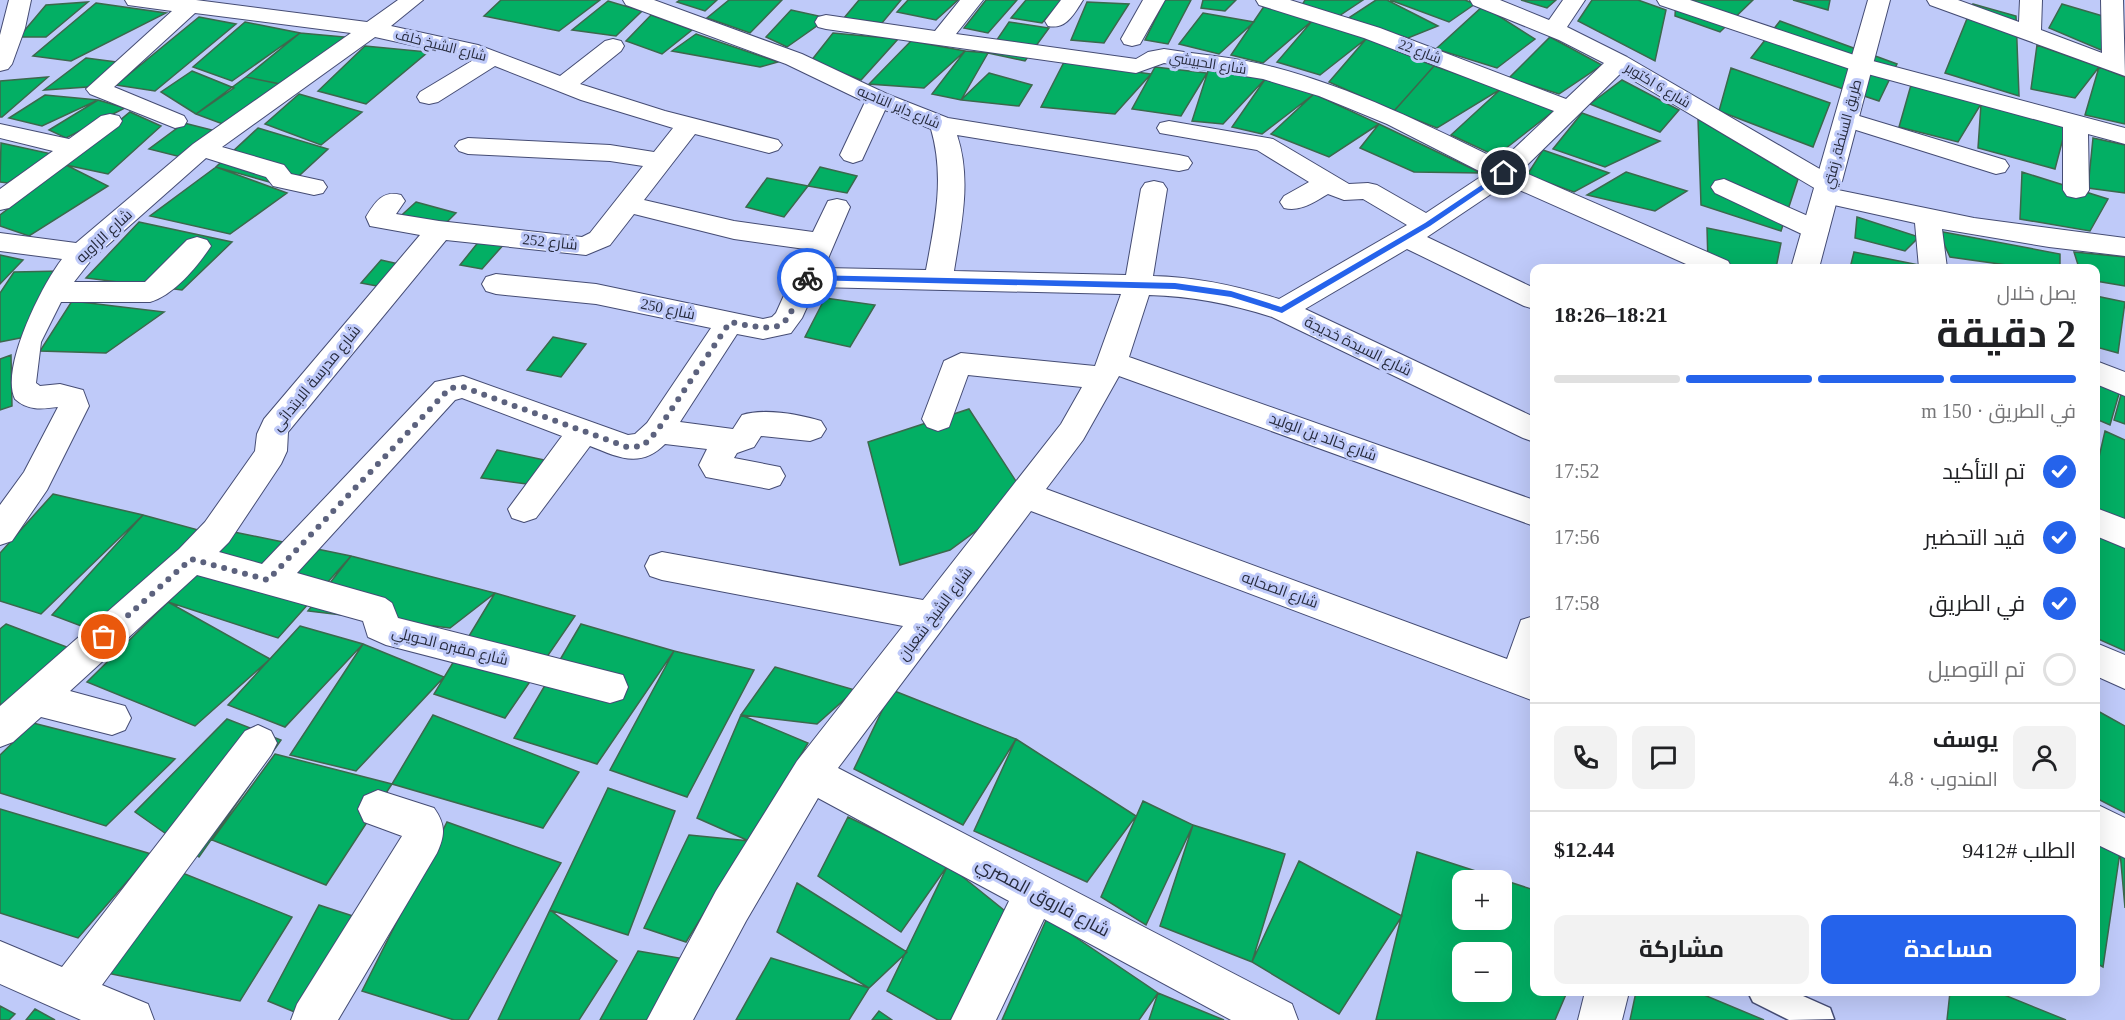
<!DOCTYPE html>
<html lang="ar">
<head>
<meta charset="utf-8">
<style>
	body { margin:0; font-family:"Times New Roman",Cairo,serif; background:#f2f2f2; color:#202124; direction:rtl; height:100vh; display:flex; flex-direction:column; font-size:22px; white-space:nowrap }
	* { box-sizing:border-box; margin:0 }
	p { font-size:20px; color:#757577 }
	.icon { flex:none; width:33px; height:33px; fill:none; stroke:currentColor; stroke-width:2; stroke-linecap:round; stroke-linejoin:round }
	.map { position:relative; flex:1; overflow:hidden; direction:ltr }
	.panel { position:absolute; left:1530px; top:264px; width:570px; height:732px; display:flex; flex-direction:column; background:#fff; border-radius:12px; box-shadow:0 6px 24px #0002; direction:rtl }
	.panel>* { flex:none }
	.buttons { position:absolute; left:1452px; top:870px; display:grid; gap:12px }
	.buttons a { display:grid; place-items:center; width:60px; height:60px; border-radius:12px; background:#fff; box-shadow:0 6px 24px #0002; font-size:30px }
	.pin { position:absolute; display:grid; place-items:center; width:51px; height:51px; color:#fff; margin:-26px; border:3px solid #fff; border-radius:50%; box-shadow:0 2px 6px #0007 }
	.courier { position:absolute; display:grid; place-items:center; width:60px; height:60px; margin:-30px; border:4px solid #2563eb; border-radius:50%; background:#fff; color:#222; box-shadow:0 2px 8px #0007 }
	.overview em { font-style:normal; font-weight:700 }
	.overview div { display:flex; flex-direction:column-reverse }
	.overview { display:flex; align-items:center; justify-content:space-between; height:102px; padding:0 24px }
	h1 { font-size:39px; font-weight:700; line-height:45px }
	.bar { display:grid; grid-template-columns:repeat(4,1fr); gap:9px 6px; align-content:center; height:72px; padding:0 24px }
	.bar i { height:8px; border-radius:4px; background:#e0e0e0 }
	.bar .current { background:#2563eb }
	.bar p { grid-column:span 4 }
	.line { display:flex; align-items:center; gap:15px; padding:0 24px; border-top:2px solid #e0e0e0 }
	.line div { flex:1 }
	.round { display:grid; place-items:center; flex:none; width:63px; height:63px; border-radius:12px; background:#f2f2f2 }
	ol { padding:0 24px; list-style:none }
	li { display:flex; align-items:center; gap:18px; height:66px }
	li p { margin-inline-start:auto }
	li .icon { padding:6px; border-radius:50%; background:#2563eb; color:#fff; stroke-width:4 }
	li:last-child { color:#757577 }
	li i { width:33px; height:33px; border:3px solid #e0e0e0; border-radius:50% }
	.cta { display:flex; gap:12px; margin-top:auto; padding:12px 24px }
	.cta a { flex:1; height:69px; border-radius:12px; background:#2563eb; color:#fff; font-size:24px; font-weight:700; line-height:69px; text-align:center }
	.cta a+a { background:#f2f2f2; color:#202124 }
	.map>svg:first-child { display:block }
	.building { fill:#03af64; stroke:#3c684c; stroke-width:1.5; fill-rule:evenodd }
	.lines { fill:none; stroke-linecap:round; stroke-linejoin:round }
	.lane-casing { stroke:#454c74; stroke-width:3 }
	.street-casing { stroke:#454c74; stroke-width:2 }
	.primary-casing { stroke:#454c74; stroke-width:2 }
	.lane { fill:#fff; fill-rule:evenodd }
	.street { fill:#fff; fill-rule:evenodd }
	.primary { fill:#fff; fill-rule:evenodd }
	.route { fill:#2563eb }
	.done { stroke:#5c627e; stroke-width:6; stroke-dasharray:0 10.8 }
	.labels { text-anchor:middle; stroke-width:6; stroke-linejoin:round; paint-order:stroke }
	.far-street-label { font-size:14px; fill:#262a3c; stroke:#bfcaf9 }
	.street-label { font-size:15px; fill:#262a3c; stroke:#bfcaf9 }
	.near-street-label { font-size:18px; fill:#262a3c; stroke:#bfcaf9 }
</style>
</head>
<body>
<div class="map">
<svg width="2125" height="1020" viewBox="0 0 2125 1020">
	<rect width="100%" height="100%" fill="#bfcaf9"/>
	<path class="building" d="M501,0H600L559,31L484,16Z
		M680,0H717L705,11L677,2Z
		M729,0H782L750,33L707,18Z
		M859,0H901L882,23L844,18Z
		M908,0H958L936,20L897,12Z
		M986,0H1017L988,33L964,28Z
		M1026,0H1062L1042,23L1011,18Z
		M1165,0H1191L1168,44L1145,40Z
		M1203,0H1236L1225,11L1201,8Z
		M1305,0H1363L1339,16L1302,5Z
		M1376,0H1387L1438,26L1408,38L1347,19Z
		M1390,0H1465L1475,4L1449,22Z
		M1521,0H1556L1547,8Z
		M1592,0H1638L1666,10L1655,61L1578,21Z
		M1676,0H1753L1720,32L1675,16Z
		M1793,0H1830L1828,10Z
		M608,1L642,11L616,36L572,30Z
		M88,2L46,37H19L46,5Z
		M1087,2L1129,4L1104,43L1071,40Z
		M96,3L166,13L71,61L33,56Z
		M1973,4L2016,16L2019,96L1945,73Z
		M2062,4L2113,19L2101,50L2049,28Z
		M1265,5L1313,20L1263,63L1231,55Z
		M1483,6L1535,39L1497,68L1436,49Z
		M791,10L828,18L787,47L766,37Z
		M1203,13L1254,22L1219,54L1179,44Z
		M651,15L692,30L662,54L626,41Z
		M199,17L236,24L155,91L116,85Z
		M1313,20L1367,38L1320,75L1277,62Z
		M1780,21L1897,64L1879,101L1751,58Z
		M245,22L300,33L232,81L193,67Z
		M1009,22L1049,28L1025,61L988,53Z
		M300,33L345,37L285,85L246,77Z
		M833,33L898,39L861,80L811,61Z
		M696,34L778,62L760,67L672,51Z
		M1550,37L1602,65L1559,94L1509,78Z
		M1367,38L1434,66L1394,111L1329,82Z
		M911,41L965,51L924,88L869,84Z
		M2037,45L2099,67L2075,98L2031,89Z
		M365,46L428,52L366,104L318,91Z
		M965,51L988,53L961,100L932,94Z
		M86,58L140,65L116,85L44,90Z
		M1064,62L1151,74L1115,114L1041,107Z
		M1434,66L1501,89L1437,128L1394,111Z
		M1155,67L1207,73L1181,116L1132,109Z
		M2099,67L2125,77V124L2085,115Z
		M1209,68L1266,78L1223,124L1192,121Z
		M1731,68L1830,103L1813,147L1719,111Z
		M192,71L234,88L196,114L161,92Z
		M989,73L1032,85L1019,106L961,100Z
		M48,77L2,117H0V81Z
		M246,77L285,85L228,126L196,114Z
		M1266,78L1314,94L1262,134L1232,127Z
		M1622,80L1679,110L1660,132L1590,104Z
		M1911,85L1981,104L1958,142L1899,127Z
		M1501,89L1555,110L1496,156L1451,135Z
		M299,94L362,112L321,145L265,124Z
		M1314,94L1379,124L1329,157L1271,134Z
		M45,95L98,100L42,126L9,118Z
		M98,100L125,108L66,138L49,130Z
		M1981,104L2066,127L2055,169L1978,148Z
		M130,112L161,126L108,174L66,165Z
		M1582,113L1660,141L1605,167L1553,149Z
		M1698,119L1798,179L1781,231L1701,205Z
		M184,123L216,131L181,157L149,149Z
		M1379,124L1481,173L1414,172L1360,148Z
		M258,128L328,149L287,187L216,167Z
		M2093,138L2125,145V193L2088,188Z
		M1,143L52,154L8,183L0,182Z
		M1543,150L1609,173L1574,192L1527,175Z
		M66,165L108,186L29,236L0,226V215Z
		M216,167L287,193L230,234L150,216Z
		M820,167L857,176L847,193L808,186Z
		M1626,172L1687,191L1655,211L1587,195Z
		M2022,172L2108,199L2090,231L2020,219Z
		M767,178L808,186L784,217L746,207Z
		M416,202L456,213L439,230L393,223Z
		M1857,217L1919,237L1905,251L1855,238Z
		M139,222L232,242L182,290L86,278Z
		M1707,228L1781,243L1776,268H1730L1708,264Z
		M1938,231L2060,254V268H2028L1950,257Z
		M480,240L505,243L482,269L460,265Z
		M1854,252L1934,268H1850Z
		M2074,252L2125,257V286L2096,281V268H2079Z
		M0,255L23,260L0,284Z
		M381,260L403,265L382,287L361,283Z
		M61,271L25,337L0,342V293L14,272Z
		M2096,296L2125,302L2118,353L2096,347Z
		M825,298L875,305L850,347L805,337Z
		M72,301L164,312L106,353L40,351Z
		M553,337L586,344L561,377L527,370Z
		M11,355L12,406L0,410V359Z
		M2096,361L2125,373L2110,425L2096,419Z
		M2122,391L2125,392V424L2114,420Z
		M969,409L1025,495L950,550L900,565L868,442Z
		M2105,431L2125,440V523L2096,509V470Z
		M497,450L549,461L534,485L481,478Z
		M53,494L143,515L41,614L0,601V553Z
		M143,515L202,531L89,629L52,615Z
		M234,532L351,556L278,638L168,602Z
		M2096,534L2125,547V651L2096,638Z
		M351,556L495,593L450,628L308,611Z
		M495,593L575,616L505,718L434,694Z
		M168,602L270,659L195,726L87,682Z
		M6,624L72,649L10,708L0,704V629Z
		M581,624L674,651L597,764L514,738Z
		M300,626L363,644L285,727L228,705Z
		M363,644L444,677L356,771L290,755Z
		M674,651L754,670L687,797L610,770Z
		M775,667L855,690L817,724L741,715Z
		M892,690L1016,739L963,825L854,769Z
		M2096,710L2125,726V813L2096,798Z
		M433,715L579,772L543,828L392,784Z
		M741,715L808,743L749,841L697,818Z
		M227,719L281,740L199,857L135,812Z
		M33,723L175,759L106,826L0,793V755Z
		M1016,739L1136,816L1087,882L974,831Z
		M275,754L392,784L326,885L212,840Z
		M608,788L675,811L628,935L550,910Z
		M1143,801L1193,825L1146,925L1101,897Z
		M0,809L151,854L78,938L0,913Z
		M848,817L948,865L901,932L818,876Z
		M447,822L561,863L468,1020H454L362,991Z
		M1193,825L1285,854L1252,962L1160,926Z
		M689,835L749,841L686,942L644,928Z
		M2096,841L2120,852L2103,967L2096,963Z
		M1417,852L1534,890V992H1567L1555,1020H1376ZM1462,880H1502V920H1462ZM1462,952H1502V992H1462Z
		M2120,852L2125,854V908Z
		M1299,861L1402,916L1339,1014L1252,962Z
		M948,865L1005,911L951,1020H938L887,991Z
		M165,866L292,917L240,1001L88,969Z
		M797,883L907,952L869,988L777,932Z
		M319,905L359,918L314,1020L268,1001Z
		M550,910L617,961L579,1020H498Z
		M1047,918L1158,993L1139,1020H1002Z
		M638,951L685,959L650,1020H600Z
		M771,958L869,988L849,1020H736Z
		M1636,992H1697L1764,1020H1630Z
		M1950,992H1997L2066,1020H1947Z
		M1158,993L1224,1020H1149Z
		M0,1006L15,1014L9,1020H0Z
		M35,1009L55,1020H26Z
		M879,1011L892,1020H872Z"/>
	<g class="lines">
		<defs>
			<path id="lane" d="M1748,992H1794L1830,1008L1834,1019L1789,1020L1753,1002Z"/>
			<path id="street" d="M9,0H31L25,28L12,64L8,69L0,71V35Z
				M125,0H196L367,22L398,0H423L391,26L478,45L560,76L605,41L613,39L621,41L624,46L621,51L580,84L665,111L778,140L782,145L778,150L769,153L695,134L644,200L734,221L813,232L828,201L837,199L846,201L850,207L824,268L926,270C935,222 945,177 931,129L885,110L862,160L853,163L844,160L840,155L865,102L786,64L626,5L623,0H654L802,54L887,94L948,118L1179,155L1188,157L1192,163L1188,169L1179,171L957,135C972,180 961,226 954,271L1126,275L1141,189L1145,183L1154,181L1163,183L1167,189L1153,276C1197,277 1237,286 1279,299L1407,225L1363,199L1344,200L1328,194C1314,202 1301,212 1284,208L1280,202L1284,196L1309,182L1257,150L1160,133L1157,128L1160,123L1169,121L1273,139L1349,184L1368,183L1377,185L1426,213L1485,174L1387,124L1319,96L1263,79L1164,63L1136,73L826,29L818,27L815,22L818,17L826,15L935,31L960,0H983L956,34L1136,59L1148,52L1164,49C1200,55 1238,57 1273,67C1353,88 1427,125 1501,161L1554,111L1364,38L1259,5L1256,0H1290L1380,28L1566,99L1604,63L1559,40L1473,5L1470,0H1500L1549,20L1563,0H1585L1567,27L1627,57L1837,179L1841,185L1838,190L1974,218L2125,238V256L2049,247L1942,229L1947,268H1919L1915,223L1816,201L1812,195L1816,189L1621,73L1521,171L1728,261L1732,268H1695L1506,184L1427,237L1534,288V309L1524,306L1407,249L1305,309L1534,417V442L1523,438L1272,317C1231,304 1192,296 1149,295L1129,357L1534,500V526L1119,376L1083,440L1046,489L1507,659L1521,620L1534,616V701L1031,511L838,768L1292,1004L1298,1020H1231L1044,919L996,1020H951L1009,901L818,798L746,921L693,1020H647L716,891L797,761L903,626L662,580L650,576L645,566L650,556L662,552L923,600L1061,424L1082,387L968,375L949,427L938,431L927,427L922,419L944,361L961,353L1095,366L1121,294L816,287L802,318L791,333L763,339L737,334L680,422L733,429L742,415C764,408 799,414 821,421L826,429L821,437L810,441L761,436L754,447L737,453L734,458L780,467L785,476L780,485L769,489L706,477L699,465L707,449L665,444C640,469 618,457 590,446L536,518L524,522L512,518L508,509L562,436L462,398L455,400L297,573L385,598L392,603L398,618L623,675L628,687L623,699L610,703L386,645L368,637L363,621L197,575L70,691L125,706L131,718L125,730L112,735L41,717L13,742L0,747V706L179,549L205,522L255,451L257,434L264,419L420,235L370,226L366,217C375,202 383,190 401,195L405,201L396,214L439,221L582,237L590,233L643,166L610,161L468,154L459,151L455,146L459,141L468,138L610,145L654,152L673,128L581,100L495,66L438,102L429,104L420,102L417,97L420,92L475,59L375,37L222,147L284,165L291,174L323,181L327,187L323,193L314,195L273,186L266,177L206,158L92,259L74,282H145L187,240L197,237L207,240L211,246C197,267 174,295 150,302H61L41,342L36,383L40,386L60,384L83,390L89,406L47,490L12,541L0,545V505L24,472L58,407C42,409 28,411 15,399C0,369 41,286 62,259L0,251V233L76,243L193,144L351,33L195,13L114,87L184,116L187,121L184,126L175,128L90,94L86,89L172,11L128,5ZM634,214L734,239L805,249L776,313L772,317L763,319L596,284L496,274L486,277L482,284L486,291L496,294L596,304L711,328L647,423L635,434L628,435L463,376L435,382L262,564L219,552L229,542L281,464L287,451L288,432L446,240L586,255L610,245Z
				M1061,0H1083C1074,14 1066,30 1048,26L1045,21Z
				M1143,0H1165L1140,44L1132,46L1124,44L1121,39Z
				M1657,0H1690L1869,60L2125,128V144L2088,134L2089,190L2085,196L2076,198L2067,196L2063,190V127L1853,70L1660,5Z
				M1927,0H1958L2019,22L2020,0H2042L2041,30L2102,53L2101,0H2123L2125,76L1930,5Z
				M1846,112L2005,160L2009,166L2005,172L1996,174L1837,124L1834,119L1837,114Z
				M110,114L119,116L122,121L119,126L9,208L0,210V189L53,151L0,138V124L69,139L101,116Z
				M1724,179L1826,224L1829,230L1826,236L1816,239L1806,236L1715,193L1711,187L1715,181Z
				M2096,361L2125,372V396L2096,384Z
				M2096,508L2125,519V548L2096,536Z
				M2096,643L2125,655V689L2096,676Z
				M258,725L271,731L277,743L271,755L102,985L148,1004L154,1020H81L0,984V941L62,967L245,731Z
				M378,790L434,808C446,825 445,835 437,853L338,1020H291L297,1004L402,836L364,822L358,809L364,796Z
				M2096,804L2125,818V858L2096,844Z"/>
			<path id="primary" d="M1868,0H1890L1819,268H1791Z
				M1585,992H1629L1622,1020H1578Z"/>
		</defs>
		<use href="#lane" class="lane-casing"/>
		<use href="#street" class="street-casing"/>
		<use href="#primary" class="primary-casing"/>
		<use href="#lane" class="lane"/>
		<use href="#street" class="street"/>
		<use href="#primary" class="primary"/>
	</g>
	<path class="route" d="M1501,172L1508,173L1430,226L1282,313L1231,297L1175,289L807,280L803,278L807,275L1175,283L1231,291L1281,307L1425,223Z"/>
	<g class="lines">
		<path class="done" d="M104,637L191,559L268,580L450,388L463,387L627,447L643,446L657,431L730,322C790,334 782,330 807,278"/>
	</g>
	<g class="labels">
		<g class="far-street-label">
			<text transform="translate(441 45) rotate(14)" y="5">شارع الشيخ خلف</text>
			<text transform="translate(1420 51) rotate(21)" y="5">شارع 22</text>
			<text transform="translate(1208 63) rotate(9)" y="5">شارع الحبيشي</text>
			<text transform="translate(1658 85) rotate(31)" y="5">شارع 6 اكتوبر</text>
			<text transform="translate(899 107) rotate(23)" y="5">شارع داير الناحيه</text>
			<text transform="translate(1842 134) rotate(-75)" y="5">طريق السنطة, زفتي</text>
		</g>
		<g class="street-label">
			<text transform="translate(104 236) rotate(-43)" y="5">شارع الزاويه</text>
			<text transform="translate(550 242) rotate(6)" y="5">شارع 252</text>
			<text transform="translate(668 309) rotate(12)" y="5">شارع 250</text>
			<text transform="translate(1358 346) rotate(26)" y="5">شارع السيدة خديجة</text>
			<text transform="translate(316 378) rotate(-51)" y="5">شارع مدرسة الابتدائى</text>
			<text transform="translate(1323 437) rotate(20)" y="5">شارع خالد بن الوليد</text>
			<text transform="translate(1280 590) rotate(20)" y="5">شارع الصحابه</text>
			<text transform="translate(935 614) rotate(-53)" y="5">شارع الشيخ شعبان</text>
			<text transform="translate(450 646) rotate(14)" y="5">شارع مقبره الحويلي</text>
		</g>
		<g class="near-street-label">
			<text transform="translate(1043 897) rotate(28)" y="6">شارع فاروق المصري</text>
		</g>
	</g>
</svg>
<div class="buttons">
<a>+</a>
<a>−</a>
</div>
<div class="pin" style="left:104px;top:637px;background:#ea580c"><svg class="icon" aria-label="bag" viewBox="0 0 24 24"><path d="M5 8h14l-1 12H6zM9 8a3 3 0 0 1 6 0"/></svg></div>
<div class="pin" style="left:1504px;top:173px;background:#1f2937"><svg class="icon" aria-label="home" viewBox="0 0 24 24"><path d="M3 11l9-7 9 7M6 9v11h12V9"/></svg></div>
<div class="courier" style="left:807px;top:278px"><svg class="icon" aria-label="bike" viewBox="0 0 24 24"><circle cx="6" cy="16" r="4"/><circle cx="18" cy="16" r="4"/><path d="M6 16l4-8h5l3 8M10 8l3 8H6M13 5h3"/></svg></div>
<section class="panel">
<div class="overview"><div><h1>2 دقيقة</h1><p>يصل خلال</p></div><em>18:21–18:26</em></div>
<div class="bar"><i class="current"></i><i class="current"></i><i class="current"></i><i></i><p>في الطريق · 150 m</p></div>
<ol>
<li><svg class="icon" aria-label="check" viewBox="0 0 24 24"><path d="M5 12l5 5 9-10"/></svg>تم التأكيد<p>17:52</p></li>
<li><svg class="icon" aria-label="check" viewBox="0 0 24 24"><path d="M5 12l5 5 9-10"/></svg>قيد التحضير<p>17:56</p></li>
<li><svg class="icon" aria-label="check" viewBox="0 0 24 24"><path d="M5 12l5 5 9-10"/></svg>في الطريق<p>17:58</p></li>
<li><i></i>تم التوصيل</li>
</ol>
<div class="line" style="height:108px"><a class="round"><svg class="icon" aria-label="person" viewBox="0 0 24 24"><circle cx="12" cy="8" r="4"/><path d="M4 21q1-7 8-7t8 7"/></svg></a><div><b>يوسف</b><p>المندوب · 4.8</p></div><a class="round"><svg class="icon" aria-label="chat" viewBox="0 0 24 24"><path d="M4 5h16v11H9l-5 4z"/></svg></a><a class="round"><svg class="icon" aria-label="phone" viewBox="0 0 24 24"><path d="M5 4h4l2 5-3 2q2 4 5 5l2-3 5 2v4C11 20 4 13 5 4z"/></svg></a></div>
<div class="line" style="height:78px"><div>الطلب #9412</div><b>$12.44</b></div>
<div class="cta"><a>مساعدة</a><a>مشاركة</a></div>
</section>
</div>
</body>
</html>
